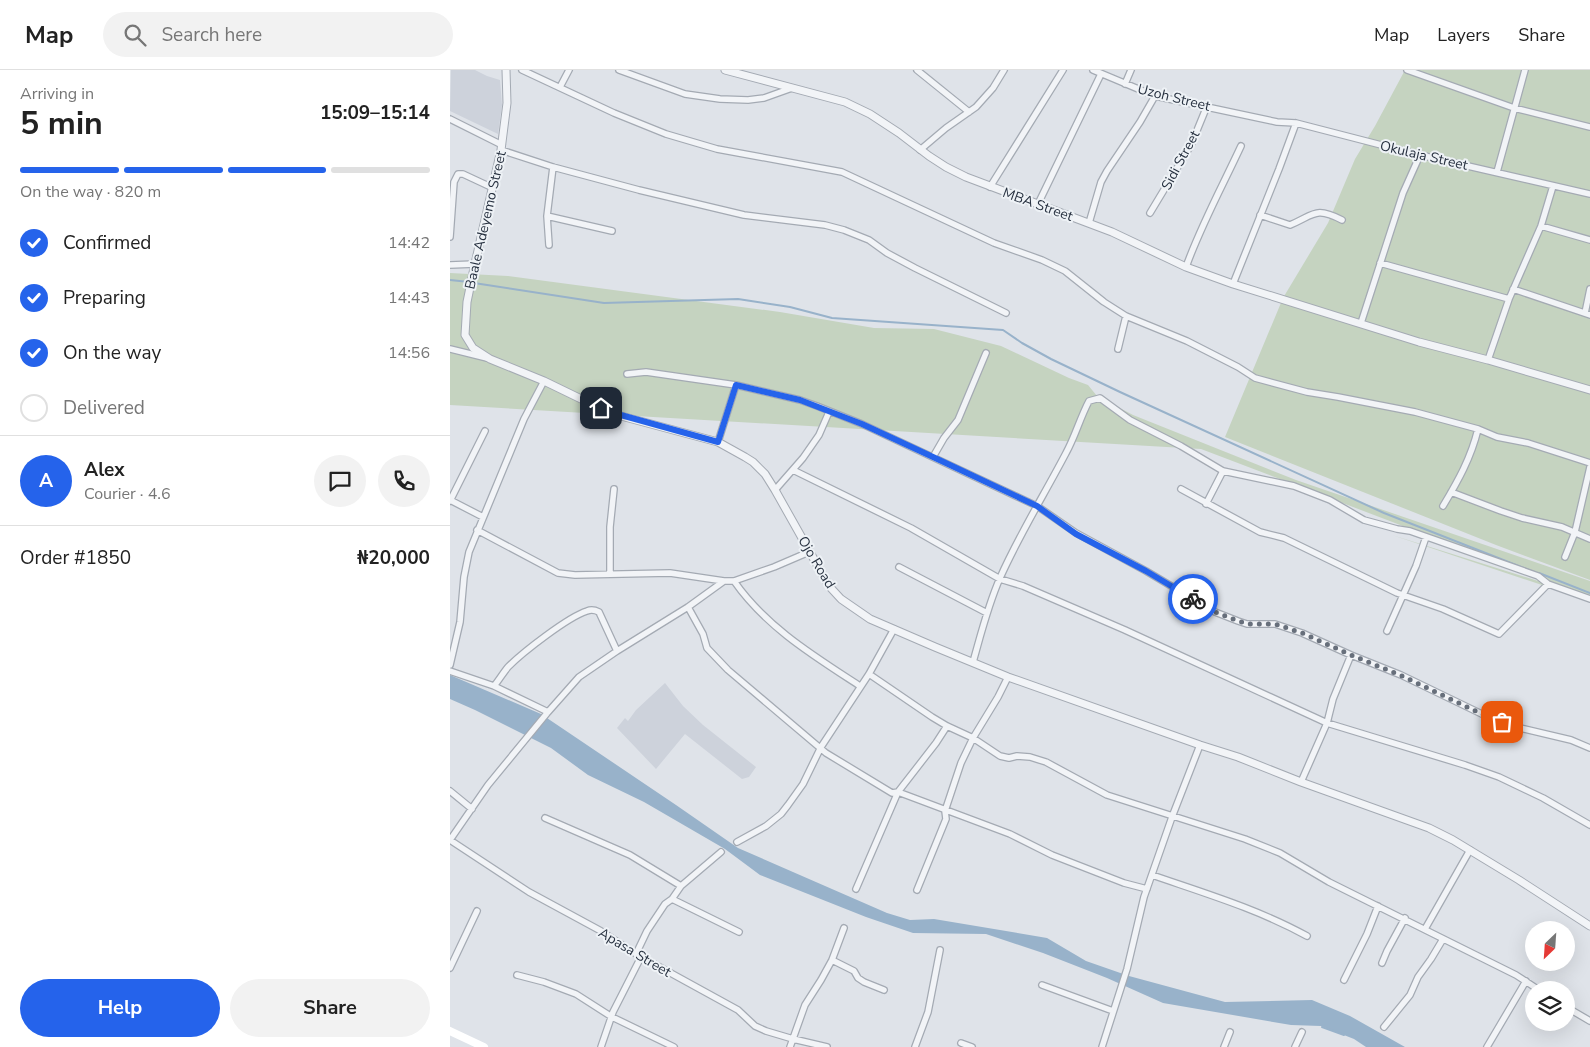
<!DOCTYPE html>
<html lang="en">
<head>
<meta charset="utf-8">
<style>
	body { margin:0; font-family:"Nunito Sans",sans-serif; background:#f2f2f2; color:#222; height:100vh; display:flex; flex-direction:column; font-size:19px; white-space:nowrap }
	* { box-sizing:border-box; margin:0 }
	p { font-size:16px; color:#767676 }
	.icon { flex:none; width:28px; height:28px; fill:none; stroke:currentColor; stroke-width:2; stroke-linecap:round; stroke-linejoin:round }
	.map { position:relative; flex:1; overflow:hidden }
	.details { display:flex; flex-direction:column; background:#fff; width:450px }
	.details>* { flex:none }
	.needle { width:32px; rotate:205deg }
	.buttons { position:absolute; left:1075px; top:851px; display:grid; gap:10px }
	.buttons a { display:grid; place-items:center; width:50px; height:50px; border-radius:50%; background:#fff; box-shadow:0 5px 20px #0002; font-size:25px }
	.pin { position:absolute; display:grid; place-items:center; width:42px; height:42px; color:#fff; margin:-21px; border-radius:10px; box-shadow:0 2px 8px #0006 }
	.courier { position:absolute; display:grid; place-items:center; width:50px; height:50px; margin:-25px; border:4px solid #2563eb; border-radius:50%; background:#fff; color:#222; box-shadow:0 1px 6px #0007 }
	.overview em { font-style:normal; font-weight:700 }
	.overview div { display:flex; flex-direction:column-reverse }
	.overview { display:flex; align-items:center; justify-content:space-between; height:85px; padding:0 20px }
	h1 { font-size:32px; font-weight:700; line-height:38px }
	.bar { display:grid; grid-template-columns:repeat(4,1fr); gap:8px 5px; align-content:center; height:60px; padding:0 20px }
	.bar i { height:6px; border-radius:4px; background:#e0e0e0 }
	.bar .selected { background:#2563eb }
	.bar p { grid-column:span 4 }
	.line { display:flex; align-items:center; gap:12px; padding:0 20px; border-top:1px solid #e0e0e0 }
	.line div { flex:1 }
	.round { display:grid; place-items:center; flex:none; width:52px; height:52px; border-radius:26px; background:#f2f2f2 }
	ol { padding:0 20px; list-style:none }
	li { display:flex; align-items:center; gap:15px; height:55px }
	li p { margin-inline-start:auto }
	li .icon { padding:5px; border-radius:50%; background:#2563eb; color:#fff; stroke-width:4 }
	li:last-child { color:#767676 }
	li i { width:28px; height:28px; border:2px solid #e0e0e0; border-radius:50% }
	.cta { display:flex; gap:10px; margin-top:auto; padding:10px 20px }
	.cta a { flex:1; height:58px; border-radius:30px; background:#2563eb; color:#fff; font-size:20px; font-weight:700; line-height:58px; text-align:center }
	.cta a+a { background:#f2f2f2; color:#222 }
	header { display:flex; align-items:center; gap:30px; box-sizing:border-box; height:70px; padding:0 25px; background:#fff; border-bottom:1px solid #e0e0e0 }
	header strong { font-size:24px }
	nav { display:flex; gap:28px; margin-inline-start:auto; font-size:18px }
	.search { width:350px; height:45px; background:#f2f2f2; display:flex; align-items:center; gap:12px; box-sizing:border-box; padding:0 18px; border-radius:28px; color:#767676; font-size:19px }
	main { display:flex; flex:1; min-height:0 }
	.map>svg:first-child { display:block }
	.built { fill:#cdd2db }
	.green { fill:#c5d3c0 }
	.water { fill:#98b2ca }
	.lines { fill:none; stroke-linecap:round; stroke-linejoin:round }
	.stream { stroke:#98b2ca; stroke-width:2 }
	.minor-casing { stroke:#a4aab3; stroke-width:8 }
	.tertiary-casing { stroke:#a4aab3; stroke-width:9 }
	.minor { stroke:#f2f4f7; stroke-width:5.5 }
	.tertiary { stroke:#f2f4f7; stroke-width:7 }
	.secondary { stroke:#fff; stroke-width:8 }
	.done { stroke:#676f7b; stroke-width:5; stroke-dasharray:0 9 }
	.route { stroke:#2563eb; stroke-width:6 }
	.labels { text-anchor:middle; stroke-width:4; stroke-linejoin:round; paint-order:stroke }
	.street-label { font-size:14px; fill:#273140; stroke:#eef2f6 }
</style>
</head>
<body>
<header>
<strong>Map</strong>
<div class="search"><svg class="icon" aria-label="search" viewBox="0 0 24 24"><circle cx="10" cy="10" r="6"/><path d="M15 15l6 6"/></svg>Search here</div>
<nav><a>Map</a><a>Layers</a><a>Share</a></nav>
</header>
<main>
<section class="details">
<div class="overview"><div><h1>5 min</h1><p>Arriving in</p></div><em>15:09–15:14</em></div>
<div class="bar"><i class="selected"></i><i class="selected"></i><i class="selected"></i><i></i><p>On the way · 820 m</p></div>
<ol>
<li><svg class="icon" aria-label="check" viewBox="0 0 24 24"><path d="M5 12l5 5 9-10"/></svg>Confirmed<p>14:42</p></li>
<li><svg class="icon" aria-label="check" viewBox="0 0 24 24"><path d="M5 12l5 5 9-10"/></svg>Preparing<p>14:43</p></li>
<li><svg class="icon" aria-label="check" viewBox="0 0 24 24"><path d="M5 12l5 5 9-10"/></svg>On the way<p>14:56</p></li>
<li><i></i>Delivered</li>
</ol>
<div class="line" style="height:90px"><b class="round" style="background:#2563eb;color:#fff">A</b><div><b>Alex</b><p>Courier · 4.6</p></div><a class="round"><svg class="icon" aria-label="chat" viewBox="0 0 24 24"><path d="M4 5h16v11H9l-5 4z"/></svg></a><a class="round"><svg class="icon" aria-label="phone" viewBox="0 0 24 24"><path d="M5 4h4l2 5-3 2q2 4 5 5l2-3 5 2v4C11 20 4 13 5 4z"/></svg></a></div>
<div class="line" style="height:65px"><div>Order #1850</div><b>₦20,000</b></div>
<div class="cta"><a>Help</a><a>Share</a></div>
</section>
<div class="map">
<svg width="1140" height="977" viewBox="0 0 1140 977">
	<rect width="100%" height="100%" fill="#dfe3e9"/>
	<path class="built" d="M1,0H25L37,6L50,10L52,35L48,64L0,41Z
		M215,613L233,636L253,655L306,697L299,707L292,709L235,664L206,699L167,658L175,648L178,651L186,640Z"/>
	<path class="green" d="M955,0H1140V510L1046,475L775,367L833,228L878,153L905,89L925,56Z
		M0,203L58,206L330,242L424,258L484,259L551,276L619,308L638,315L647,326L683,345L846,410L1140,511V531L942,465L1139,527L751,379L0,335Z"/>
	<path class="water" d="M0,605L91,644L226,735L288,778L437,843L460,850L484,849L597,868L636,891L679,906L775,932L862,930L900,946L955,977H916L904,969L871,956L841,955L713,933L657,908L593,883L536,864L463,863L416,847L310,805L275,779L194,732L138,705L101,678L25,640L0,629Z"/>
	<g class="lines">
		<path class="stream" d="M0,210L19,212
			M24,213L154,233L288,229L340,237L382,248L553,260L572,273L601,289L670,322L934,443L1084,502
			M1089,503L1140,523
			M872,957L894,965"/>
		<defs>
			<path id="minor" d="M72,0L164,43L216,64L267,79L392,102L544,173L592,190L615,201L654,232L676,246L737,271L788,297L805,308L857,322L888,327L965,342L1028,359L1047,367L1078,373L1140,393
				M169,0L235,24L270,29L298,30L314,28L342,18
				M467,0L519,42
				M643,0L705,26L827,52L846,53L970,85L1140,124
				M957,0L1064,38L1140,57
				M675,14L681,0
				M110,17L119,0
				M0,49L52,75
				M51,80L103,97L189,120L294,145L375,155L394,160L419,170L437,183L465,198L556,243
				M470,80L496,58L526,37L543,18L554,0
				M1047,102L1075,0
				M540,117L613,0
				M588,134L651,4
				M700,143L741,75L757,36
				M810,145L840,155C864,145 865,136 892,150
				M97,146L162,161
				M639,153L651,112L657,101L690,52L705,26
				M1091,156L1140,170
				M0,167L4,112L8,104H13L43,118
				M99,175L97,146L103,97
				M930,193L1059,229
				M0,195L25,194
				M736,197C751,155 772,117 791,76
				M783,214L829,99L846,53
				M1063,219L1140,245
				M1135,243L1140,219
				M911,253L953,123L970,85
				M0,279L37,288
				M668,279L676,246
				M1038,290L1059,229L1091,156L1103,116
				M177,304L196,302L286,315L350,330L367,336L412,354L587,436L626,463L696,501L765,542L788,551L797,554H825L852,563L901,585L951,605L1038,647L1066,657L1121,670L1140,678
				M268,372L286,315
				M483,387L494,368L508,350L536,283
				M343,400L461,458L550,509L573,516L675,560L877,653L1015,695L1049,707L1093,728L1140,755
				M731,419L810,462L834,468L947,523L993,539L1049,564L1098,514
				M325,420L353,388L369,365L379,342
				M1001,422L1051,441L1072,448L1112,457L1140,469
				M0,430L33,447
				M0,431L35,361
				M756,434L773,401
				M993,436C1008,411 1021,388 1028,359
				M27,460L108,503L125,505L220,503L274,511
				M359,482L324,497L284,511H274L238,537L167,581L129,607L98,642L38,715L0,770L79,822L151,861L186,884L288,940L305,956L316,961L343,969L377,977
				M1115,487L1125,462L1140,397
				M449,497L537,543
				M160,503V457L164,419
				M284,511C316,557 364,586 410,616
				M238,537L253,564L257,578L278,600L376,683L442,723L448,722L560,764L602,785L674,813L697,819
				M937,561L966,496L976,467
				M523,592C531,564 538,535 550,508C569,465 594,425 616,383C625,367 630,348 639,331L650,328L680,350L731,376L773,401L844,416L880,430L914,450L947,459L960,461L1088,506L1098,514L1140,529
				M0,595L10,552L14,507L19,482L74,349L94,311
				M0,601L44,616L98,642
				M419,604L482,647L497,656L523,668L550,686L559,688L567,686L580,687L596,692L657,725L795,769L830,783L879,812L1066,905L1089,920
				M44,616C49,610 53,603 58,597C73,582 118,547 137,541C142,539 145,540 149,542L167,581
				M851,712L877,653L883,629L901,585
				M0,721L22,739
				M95,748L180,785L231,816
				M287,772L316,756L331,744L338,735L353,714L371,677L419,604L444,559
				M702,805C754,823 808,839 857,866
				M406,819L448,722L486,673L497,656
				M467,820L496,749L495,741L511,693L523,668L548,627L558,607
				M222,829L289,862
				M975,859L1020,780
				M186,884L197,861L215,834L222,829L231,816L271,782
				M382,890L404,901L408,908L414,912L434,920
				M932,893L937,881L955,848
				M0,898L27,841
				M67,905L94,912L126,924L162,947L224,977
				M894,910L917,864L928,836
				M592,915L663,941
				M1116,937L1140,951
				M934,957L960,925L968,907L981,889L993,869
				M511,973L522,977
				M151,977L163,942L191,887
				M340,977L355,935L371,910L382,890L394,858
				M465,977L478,942L490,880
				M652,977L677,899L694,827L722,747L750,675
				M774,977L780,962
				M845,977L852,962
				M1037,977L1076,911"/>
			<path id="tertiary" d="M56,0L57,33L51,80L24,198L17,232L15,265L23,278L40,289L94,311L160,343L268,372L295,387L303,392L315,404L325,420L379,516L391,529L420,549L485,577L558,607L750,675L788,687L851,712L979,758L1003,770L1069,810L1140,856
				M275,0L395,32L420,44L449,63L479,86L496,97L516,107L662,162L736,197L783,214L969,272L1038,290L1140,320"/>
		</defs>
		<use href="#minor" class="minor-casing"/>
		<use href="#tertiary" class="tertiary-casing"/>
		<use href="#minor" class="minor"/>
		<use href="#tertiary" class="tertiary"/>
		<path class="secondary" d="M0,961L34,977"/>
	</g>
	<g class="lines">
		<path class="done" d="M743,529L765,542L788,551L798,554H825L852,563L901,585L950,605L1038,647L1052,652"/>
		<path class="route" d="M151,338L160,342L268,372L286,315L350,330L412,354L483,387L587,436L626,464L696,501L743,529"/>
	</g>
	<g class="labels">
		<g class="street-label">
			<text transform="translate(724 27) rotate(14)" y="5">Uzoh Street</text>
			<text transform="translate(974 85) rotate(13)" y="5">Okulaja Street</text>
			<text transform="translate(730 90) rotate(-62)" y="5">Sidi Street</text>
			<text transform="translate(588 134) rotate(20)" y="5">MBA Street</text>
			<text transform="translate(35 150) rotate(-77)" y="5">Baale Adeyemo Street</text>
			<text transform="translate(367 492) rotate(59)" y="5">Ojo Road</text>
			<text transform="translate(185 882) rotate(31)" y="5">Apasa Street</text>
		</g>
	</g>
</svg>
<div class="buttons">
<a><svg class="needle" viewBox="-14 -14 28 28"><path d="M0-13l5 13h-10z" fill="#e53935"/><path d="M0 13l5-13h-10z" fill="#767676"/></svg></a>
<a><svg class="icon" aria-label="layers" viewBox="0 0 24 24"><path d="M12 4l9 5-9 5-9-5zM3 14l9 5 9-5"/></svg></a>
</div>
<div class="pin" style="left:1052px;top:652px;background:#ea580c"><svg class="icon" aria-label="bag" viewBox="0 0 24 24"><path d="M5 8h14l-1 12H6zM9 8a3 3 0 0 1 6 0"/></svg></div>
<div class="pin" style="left:151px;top:338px;background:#1f2937"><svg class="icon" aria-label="home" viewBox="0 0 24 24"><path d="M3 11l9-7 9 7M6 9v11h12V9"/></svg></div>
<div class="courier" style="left:743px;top:529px"><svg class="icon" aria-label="bike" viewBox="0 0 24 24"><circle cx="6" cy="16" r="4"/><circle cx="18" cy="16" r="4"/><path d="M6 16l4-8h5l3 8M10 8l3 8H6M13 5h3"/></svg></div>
</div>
</main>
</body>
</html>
